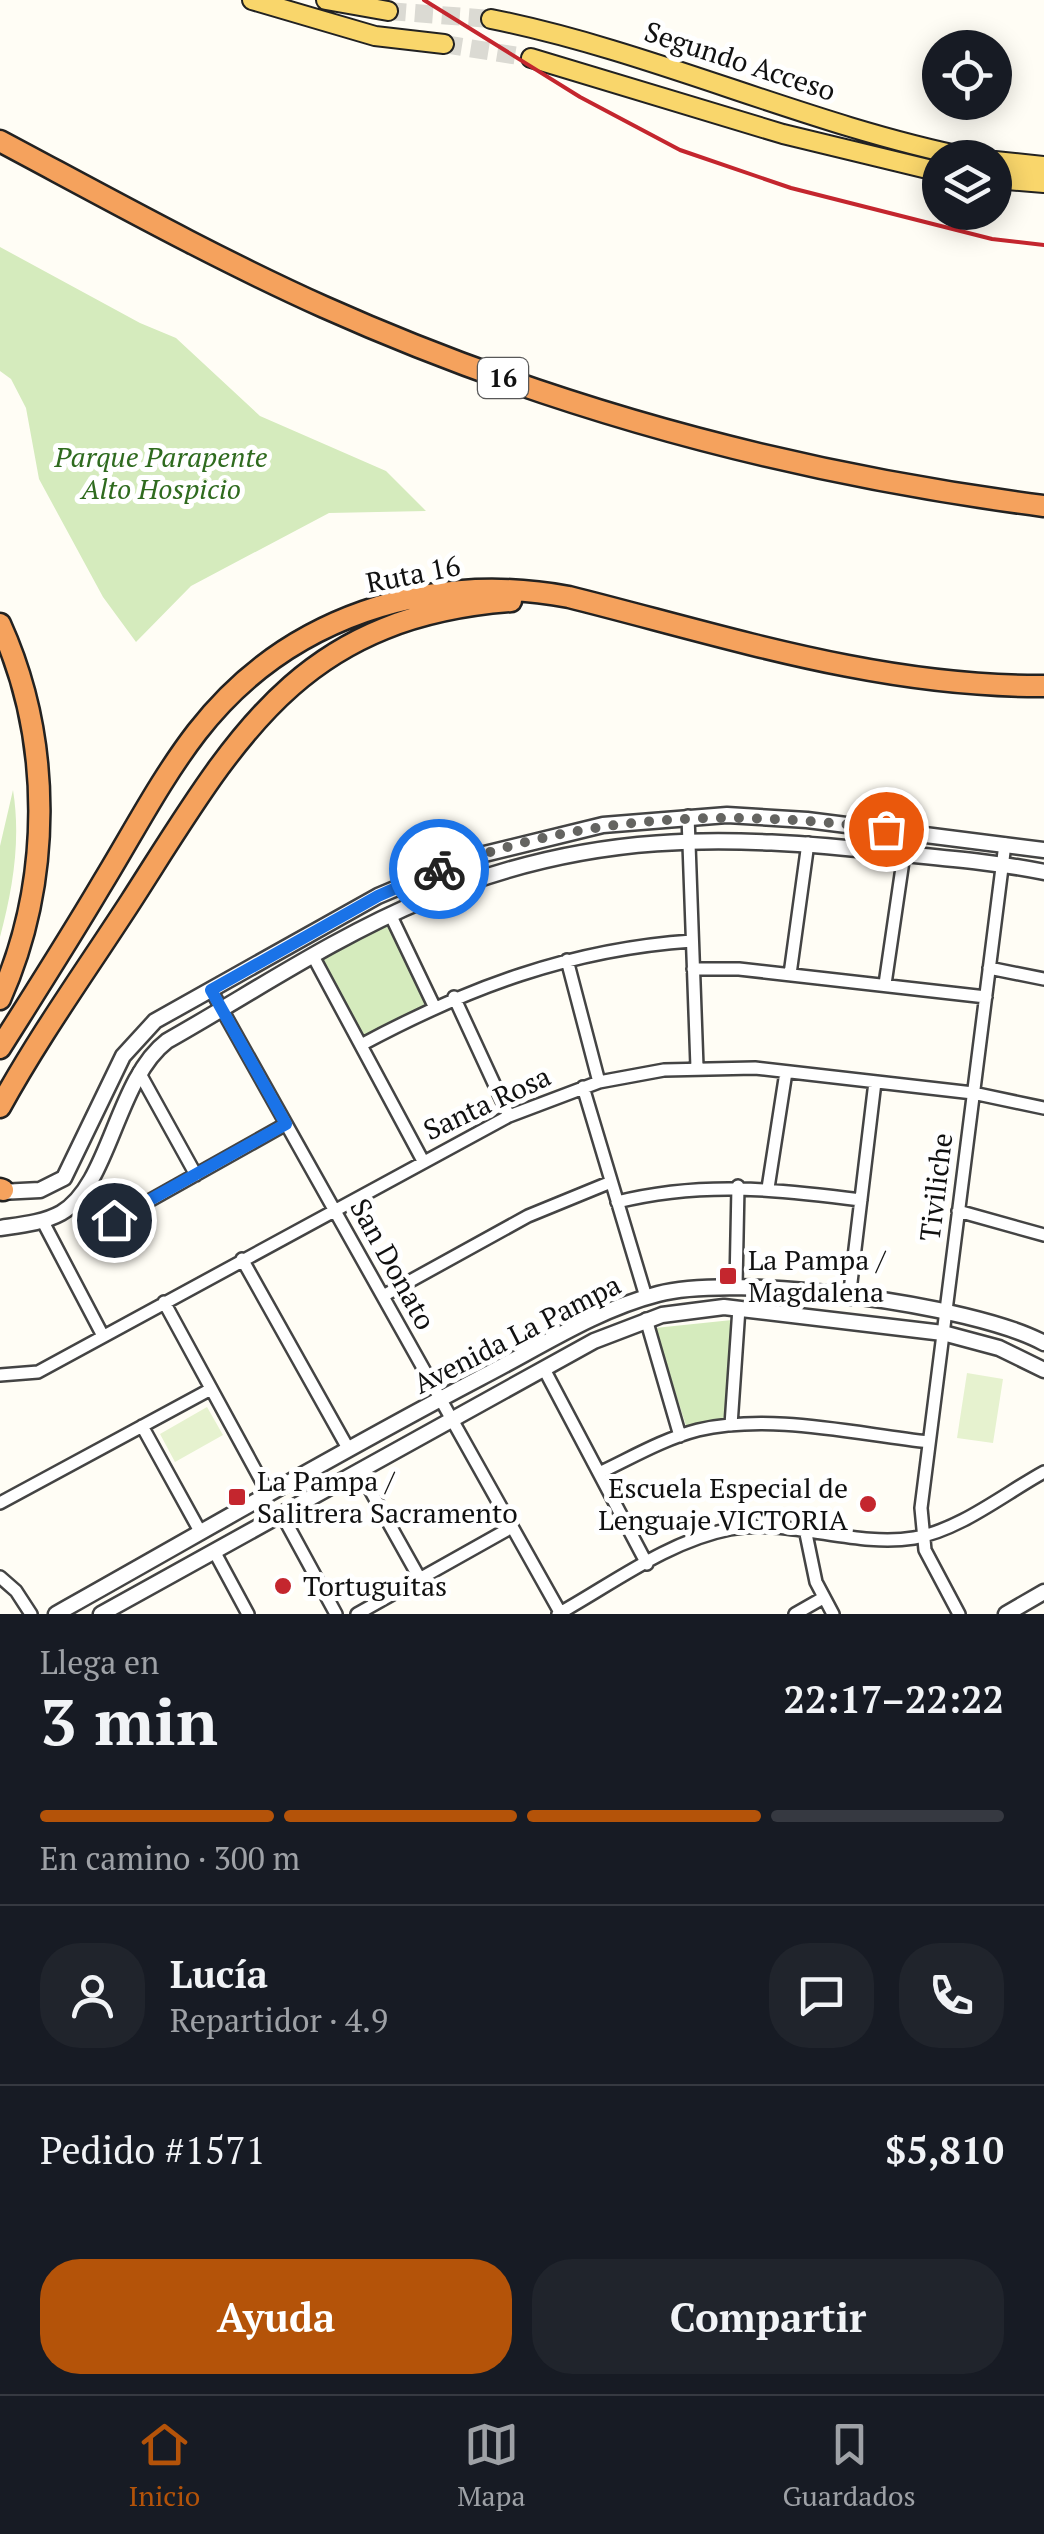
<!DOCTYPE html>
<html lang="es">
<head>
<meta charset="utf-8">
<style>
	body { margin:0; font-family:"PT Serif",serif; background:#20242c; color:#f1f3f6; height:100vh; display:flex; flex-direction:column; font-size:38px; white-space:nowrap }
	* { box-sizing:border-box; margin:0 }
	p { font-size:32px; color:#9ea1a6 }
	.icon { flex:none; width:55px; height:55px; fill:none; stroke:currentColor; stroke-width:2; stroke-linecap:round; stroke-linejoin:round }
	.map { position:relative; height:1614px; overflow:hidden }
	.side { display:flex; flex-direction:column; background:#171b24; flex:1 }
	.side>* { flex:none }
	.controls { position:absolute; left:922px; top:30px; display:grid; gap:20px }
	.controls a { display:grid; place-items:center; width:90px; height:90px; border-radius:50%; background:#171b24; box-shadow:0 5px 25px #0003; font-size:50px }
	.pin { position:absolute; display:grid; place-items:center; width:85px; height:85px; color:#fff; margin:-42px; border:5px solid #fff; border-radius:50%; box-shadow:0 2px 10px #0007 }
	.courier { position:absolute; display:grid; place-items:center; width:100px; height:100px; margin:-50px; border:8px solid #1a73e8; border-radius:50%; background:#fff; color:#222; box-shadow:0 2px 12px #0007 }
	.summary em { font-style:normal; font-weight:800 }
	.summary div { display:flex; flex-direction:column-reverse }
	.summary { display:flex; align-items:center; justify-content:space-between; height:170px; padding:0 40px }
	h1 { font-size:65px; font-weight:800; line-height:75px }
	.bar { display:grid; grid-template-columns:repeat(4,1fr); gap:15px 10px; align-content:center; height:120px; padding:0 40px }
	.bar i { height:12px; border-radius:8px; background:#363941 }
	.bar .active { background:#b45309 }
	.bar p { grid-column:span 4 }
	.line { display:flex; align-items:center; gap:25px; padding:0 40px; border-top:2px solid #363941 }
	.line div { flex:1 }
	.round { display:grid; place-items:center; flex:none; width:105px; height:105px; border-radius:40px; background:#20242c }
	.action { display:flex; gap:20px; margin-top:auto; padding:20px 40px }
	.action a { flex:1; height:115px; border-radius:40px; background:#b45309; color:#fff; font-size:40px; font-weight:800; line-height:115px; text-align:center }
	.action a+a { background:#20242c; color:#f1f3f6 }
	.tabs { display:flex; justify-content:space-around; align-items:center; height:140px; border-top:2px solid #363941; background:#171b24; font-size:28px; color:#9ea1a6 }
	.tabs a { display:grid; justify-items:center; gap:5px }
	.tabs .active { color:#b45309 }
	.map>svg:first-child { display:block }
	.green { fill:#d5ebbd }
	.pitch { fill:#e6f2cf }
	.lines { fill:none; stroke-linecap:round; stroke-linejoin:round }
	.primary-tunnel { stroke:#dbdad3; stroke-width:18; stroke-dasharray:18 9; stroke-linecap:butt }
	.minor-casing { stroke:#444; stroke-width:16 }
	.tertiary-casing { stroke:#444; stroke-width:19 }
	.primary-casing { stroke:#222; stroke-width:22 }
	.motorway-casing { stroke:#222; stroke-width:25 }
	.minor { stroke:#fff; stroke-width:11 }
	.tertiary { stroke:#fff; stroke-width:14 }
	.primary { stroke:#f9d66b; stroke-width:18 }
	.motorway { stroke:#f5a25d; stroke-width:20 }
	.rail { stroke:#c4262e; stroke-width:4 }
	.done { stroke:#646461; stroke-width:10; stroke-dasharray:0 18 }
	.route { stroke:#1a73e8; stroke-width:12 }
	.poi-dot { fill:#c4262e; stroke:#fff; stroke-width:4 }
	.labels { text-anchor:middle; stroke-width:10; stroke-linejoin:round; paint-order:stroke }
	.shield { fill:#fff; stroke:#585858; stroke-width:2.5 }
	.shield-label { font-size:25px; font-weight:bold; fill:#111 }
	.street-label { font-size:28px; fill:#111; stroke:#fff }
	.park-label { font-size:28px; font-style:italic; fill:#2f6b1f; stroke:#fff }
	.poi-label { font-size:28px; fill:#111; stroke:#fff; text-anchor:start }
</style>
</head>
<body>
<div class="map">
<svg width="1044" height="1614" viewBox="0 0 1044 1614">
	<rect width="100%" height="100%" fill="#fffdf5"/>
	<path class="green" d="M0,247L140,323L176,338L260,416L386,471L426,511L329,513L191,586L136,642L103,597L39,479L26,408L11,379L0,371Z
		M13,790C21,840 13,888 0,937V846Z
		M386,925L392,927L426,998L423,1006L370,1036L360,1034L322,964L324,959Z
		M732,1320L726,1417L687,1429L655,1328Z"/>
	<path class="pitch" d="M967,1373L1003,1379L993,1443L957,1438Z
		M207,1407L223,1435L175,1462L160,1434Z"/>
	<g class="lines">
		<path class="primary-tunnel" d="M388,11L491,19
			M444,44L531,58"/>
		<defs>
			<path id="minor" d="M688,816L697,1067
				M390,914L434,1006
				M314,958L423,1161
				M567,960L599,1082
				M989,968L1044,979
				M693,969H739L986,997
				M790,974L808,843
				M885,984L904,854
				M211,990L561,1614
				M454,997L509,1116
				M361,1045C467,988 571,949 692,941
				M139,1072L196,1175
				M583,1087L646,1297
				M768,1188L786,1072
				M81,1194L103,1219L115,1220L286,1124
				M617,1202C701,1181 776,1189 861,1200
				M958,1211L1044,1235
				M42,1220L103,1336
				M242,1259L349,1450
				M736,1286L738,1186
				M383,1296L528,1216L611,1182
				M849,1299L875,1082
				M164,1302L269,1495
				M646,1319L680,1436
				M544,1369L647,1564
				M0,1375L38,1372L509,1116L599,1082L664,1070L755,1068L973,1093L1044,1108
				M731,1425L739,1308
				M142,1426L201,1533
				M359,1470L420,1579
				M599,1473C631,1458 663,1439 698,1430C772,1413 855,1434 929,1442
				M0,1503L211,1389
				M281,1513L336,1614
				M805,1529L816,1582L833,1614
				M214,1551L248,1614
				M0,1577L16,1591L31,1614
				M357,1614L512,1527
				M558,1614C612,1584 668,1541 730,1529C791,1518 855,1548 914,1538C960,1530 1004,1494 1044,1472
				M795,1614L823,1598
				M959,1614L925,1550L921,1508L1005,844"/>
			<path id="tertiary" d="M0,1192L40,1190L64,1178L123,1056L155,1021L378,896L468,858L603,825L727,815L807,820L1044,850
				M0,1228C20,1225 43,1223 61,1213C110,1185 116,1080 167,1041C252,993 336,936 426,899C588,831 723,834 894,853C944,858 995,862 1044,872
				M56,1614C197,1535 337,1453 480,1378C537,1349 595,1310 658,1294C736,1273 973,1304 1044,1343
				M101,1614L594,1341L662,1315L724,1307L943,1333L999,1348L1044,1370
				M1006,1614L1044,1592"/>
			<path id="primary" d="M252,0L375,36L444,44
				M326,0L388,11
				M491,19C655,52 807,125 971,158
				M531,58L783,134L940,172
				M995,161L1044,166
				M995,179L1044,183"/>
			<path id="motorway" d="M0,141C107,198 213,257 324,307C552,409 796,474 1044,506
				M0,624C53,741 52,882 0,999
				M0,1048C34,994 68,941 100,887C132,835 160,780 197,732C286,617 429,571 569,597C728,637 879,687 1044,686
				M0,1107C39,1036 87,969 131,901C235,739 298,617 511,601
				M0,1189L3,1190"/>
		</defs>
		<use href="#minor" class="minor-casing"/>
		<use href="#tertiary" class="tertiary-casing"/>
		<use href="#primary" class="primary-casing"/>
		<use href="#motorway" class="motorway-casing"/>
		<use href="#minor" class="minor"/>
		<use href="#tertiary" class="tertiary"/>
		<use href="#primary" class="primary"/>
		<use href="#motorway" class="motorway"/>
		<path class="rail" d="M424,0L580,97L680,150L791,188L992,239L1044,245"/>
	</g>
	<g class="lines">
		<path class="done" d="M439,869C591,813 727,809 886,829"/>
		<path class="route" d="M114,1220L286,1124L211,990L378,896L439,869"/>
	</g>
	<g class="poi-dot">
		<rect x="718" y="1266" width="20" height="20" rx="5"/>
		<rect x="227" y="1487" width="20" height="20" rx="5"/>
		<circle cx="868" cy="1504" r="10"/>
		<circle cx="283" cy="1586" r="10"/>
	</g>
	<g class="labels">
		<rect class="shield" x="478" y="358" width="50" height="40" rx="8"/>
		<g class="shield-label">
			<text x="503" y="387">16</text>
		</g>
		<g class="street-label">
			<text transform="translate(740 61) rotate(18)" y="10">Segundo Acceso</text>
			<text transform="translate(413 574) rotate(-11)" y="10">Ruta 16</text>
			<text transform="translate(487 1103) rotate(-25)" y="10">Santa Rosa</text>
			<text transform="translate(936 1187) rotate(-83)" y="10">Tiviliche</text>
			<text transform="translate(393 1264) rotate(61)" y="10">San Donato</text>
			<text transform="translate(517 1334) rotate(-27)" y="10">Avenida La Pampa</text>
		</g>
		<g class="park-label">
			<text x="161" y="467">Parque Parapente<tspan x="161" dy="32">Alto Hospicio</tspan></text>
		</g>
		<g class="poi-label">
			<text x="748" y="1270">La Pampa /<tspan x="748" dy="32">Magdalena</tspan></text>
			<text x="257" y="1491">La Pampa /<tspan x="257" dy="32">Salitrera Sacramento</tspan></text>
			<text x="848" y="1498" text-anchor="end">Escuela Especial de<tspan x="848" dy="32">Lenguaje VICTORIA</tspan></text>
			<text x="303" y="1596">Tortuguitas</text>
		</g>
	</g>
</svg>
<div class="controls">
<a><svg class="icon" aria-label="locate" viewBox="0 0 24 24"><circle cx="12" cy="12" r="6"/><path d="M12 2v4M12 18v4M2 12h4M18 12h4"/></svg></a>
<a><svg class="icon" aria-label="layers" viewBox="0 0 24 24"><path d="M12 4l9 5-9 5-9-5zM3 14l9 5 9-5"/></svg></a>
</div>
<div class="pin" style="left:886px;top:829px;background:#ea580c"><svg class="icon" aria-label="bag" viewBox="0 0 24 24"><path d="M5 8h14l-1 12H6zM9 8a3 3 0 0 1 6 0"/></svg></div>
<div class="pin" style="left:114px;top:1220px;background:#1f2937"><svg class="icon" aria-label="home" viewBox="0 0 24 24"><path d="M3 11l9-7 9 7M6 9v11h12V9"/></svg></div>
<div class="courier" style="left:439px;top:869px"><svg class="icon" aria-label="bike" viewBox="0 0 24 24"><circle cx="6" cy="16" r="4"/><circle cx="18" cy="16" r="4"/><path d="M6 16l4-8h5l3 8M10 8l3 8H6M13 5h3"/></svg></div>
</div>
<section class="side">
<div class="summary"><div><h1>3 min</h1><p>Llega en</p></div><em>22:17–22:22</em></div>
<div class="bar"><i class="active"></i><i class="active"></i><i class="active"></i><i></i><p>En camino · 300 m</p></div>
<div class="line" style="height:180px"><a class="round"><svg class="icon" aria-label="person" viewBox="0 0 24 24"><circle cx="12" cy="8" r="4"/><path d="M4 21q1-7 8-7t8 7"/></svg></a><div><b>Lucía</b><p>Repartidor · 4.9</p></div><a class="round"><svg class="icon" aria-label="chat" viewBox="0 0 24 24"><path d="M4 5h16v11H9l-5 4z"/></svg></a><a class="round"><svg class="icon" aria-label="phone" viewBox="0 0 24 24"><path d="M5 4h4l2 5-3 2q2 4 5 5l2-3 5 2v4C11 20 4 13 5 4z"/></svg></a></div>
<div class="line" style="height:130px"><div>Pedido #1571</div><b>$5,810</b></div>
<div class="action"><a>Ayuda</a><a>Compartir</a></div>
</section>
<nav class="tabs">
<a class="active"><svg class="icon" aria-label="home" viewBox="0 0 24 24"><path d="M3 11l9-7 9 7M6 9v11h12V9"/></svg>Inicio</a>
<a><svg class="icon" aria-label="map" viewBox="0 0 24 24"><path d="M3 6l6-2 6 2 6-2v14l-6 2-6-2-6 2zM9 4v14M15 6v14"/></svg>Mapa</a>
<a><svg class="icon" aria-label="saved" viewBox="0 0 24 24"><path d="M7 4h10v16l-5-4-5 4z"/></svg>Guardados</a>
</nav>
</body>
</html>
